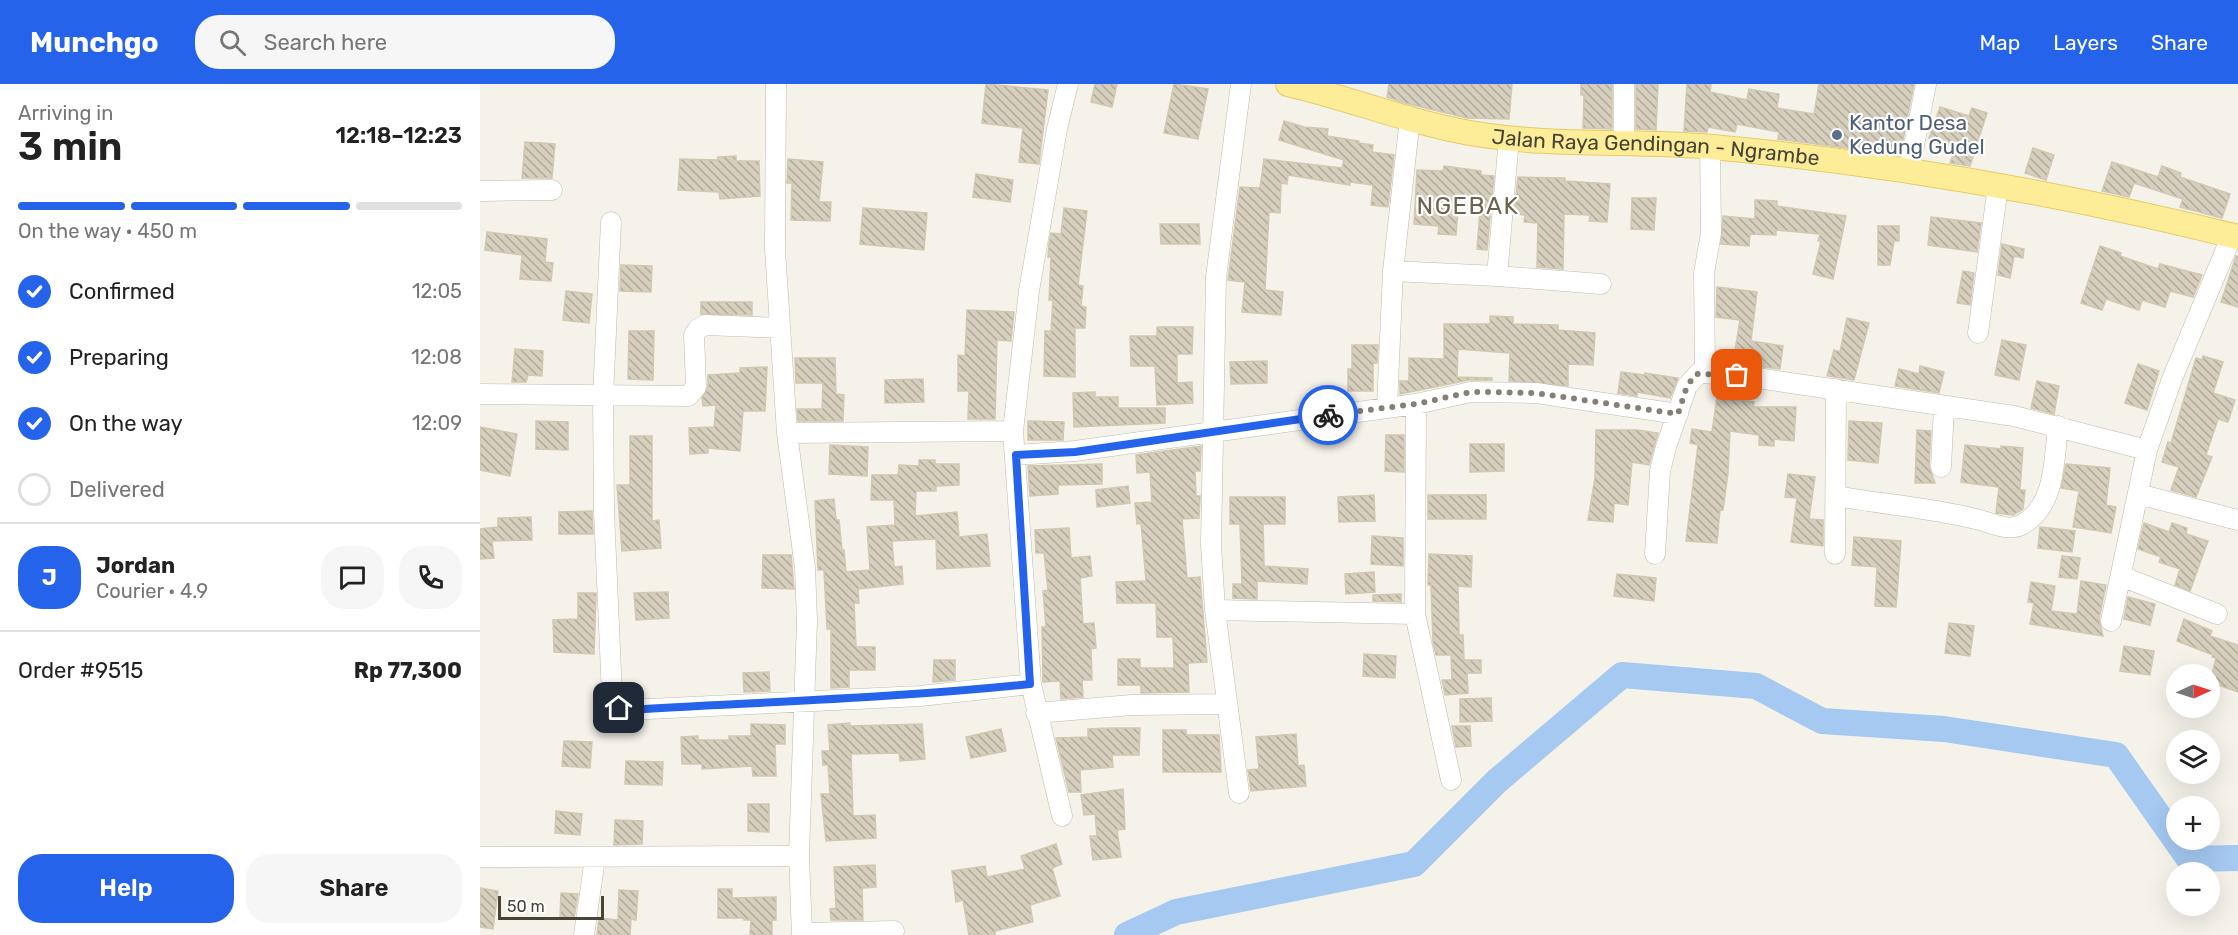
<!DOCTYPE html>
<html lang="en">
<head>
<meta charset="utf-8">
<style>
	body { margin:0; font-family:Rubik,sans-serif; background:#f6f6f6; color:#222; height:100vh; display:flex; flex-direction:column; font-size:22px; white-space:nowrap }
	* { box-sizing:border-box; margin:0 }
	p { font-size:20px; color:#767676 }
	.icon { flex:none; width:33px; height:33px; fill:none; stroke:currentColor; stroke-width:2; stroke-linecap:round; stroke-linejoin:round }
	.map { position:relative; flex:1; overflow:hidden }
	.drawer { display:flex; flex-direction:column; background:#fff; width:480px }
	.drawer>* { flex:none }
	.needle { width:39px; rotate:87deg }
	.buttons { position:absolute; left:1686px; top:580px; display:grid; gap:12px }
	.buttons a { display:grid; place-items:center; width:54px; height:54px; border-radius:50%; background:#fff; box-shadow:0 6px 24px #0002; font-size:30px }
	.scale { position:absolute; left:18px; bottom:15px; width:106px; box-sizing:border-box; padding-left:6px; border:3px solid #484337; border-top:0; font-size:16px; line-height:21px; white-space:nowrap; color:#484337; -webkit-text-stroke:4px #fff; paint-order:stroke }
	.pin { position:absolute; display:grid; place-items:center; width:51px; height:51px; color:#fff; margin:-26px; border-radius:12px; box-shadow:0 3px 9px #0006 }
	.courier { position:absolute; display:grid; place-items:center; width:60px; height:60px; margin:-30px; border:4px solid #2563eb; border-radius:50%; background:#fff; color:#222; box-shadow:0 2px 8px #0007 }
	.summary em { font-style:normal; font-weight:600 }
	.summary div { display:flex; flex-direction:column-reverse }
	.summary { display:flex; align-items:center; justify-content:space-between; height:102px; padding:0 18px }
	h1 { font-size:39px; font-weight:600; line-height:45px }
	.bar { display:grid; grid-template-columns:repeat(4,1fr); gap:9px 6px; align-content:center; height:72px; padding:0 18px }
	.bar i { height:8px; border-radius:4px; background:#e0e0e0 }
	.bar .selected { background:#2563eb }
	.bar p { grid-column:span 4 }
	.line { display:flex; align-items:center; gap:15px; padding:0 18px; border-top:2px solid #e0e0e0 }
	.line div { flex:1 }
	.round { display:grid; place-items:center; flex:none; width:63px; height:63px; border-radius:24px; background:#f6f6f6 }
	ol { padding:0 18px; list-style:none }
	li { display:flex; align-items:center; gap:18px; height:66px }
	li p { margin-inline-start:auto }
	li .icon { padding:6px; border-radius:50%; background:#2563eb; color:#fff; stroke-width:4 }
	li:last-child { color:#767676 }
	li i { width:33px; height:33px; border:3px solid #e0e0e0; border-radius:50% }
	.cta { display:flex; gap:12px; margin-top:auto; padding:12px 18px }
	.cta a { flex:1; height:69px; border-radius:24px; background:#2563eb; color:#fff; font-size:24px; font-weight:600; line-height:69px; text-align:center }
	.cta a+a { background:#f6f6f6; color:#222 }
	header { display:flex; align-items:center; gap:36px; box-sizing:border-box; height:84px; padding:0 30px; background:#2563eb; color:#fff }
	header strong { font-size:28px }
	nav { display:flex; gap:33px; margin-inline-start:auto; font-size:21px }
	.search { width:420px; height:54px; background:#f6f6f6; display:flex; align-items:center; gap:15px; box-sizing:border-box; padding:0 21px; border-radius:24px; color:#767676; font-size:22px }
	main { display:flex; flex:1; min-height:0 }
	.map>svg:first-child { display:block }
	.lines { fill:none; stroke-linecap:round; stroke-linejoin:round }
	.river { stroke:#a5c9f1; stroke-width:26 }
	.building { fill:url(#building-back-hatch); stroke:#d1c8b1; stroke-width:1.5 }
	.minor-casing { stroke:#c0bbab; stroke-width:21 }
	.major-casing { stroke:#e4cd66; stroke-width:26 }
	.minor { stroke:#fff; stroke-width:20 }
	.major { stroke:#feed98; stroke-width:24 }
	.done { stroke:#848075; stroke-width:6; stroke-dasharray:0 10.8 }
	.route { stroke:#2563eb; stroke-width:8 }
	.service-dot { fill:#5c6f8a; stroke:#fff; stroke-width:2 }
	.labels { text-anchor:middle; stroke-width:4.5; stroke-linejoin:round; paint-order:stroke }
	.service-label { font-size:21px; fill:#4e5e75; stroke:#fff; text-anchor:start }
	.street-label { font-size:21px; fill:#484337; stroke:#fff }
	.quarter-label { font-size:24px; letter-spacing:1.5px; fill:#6b634e; stroke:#fff }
</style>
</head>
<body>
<header>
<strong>Munchgo</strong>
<div class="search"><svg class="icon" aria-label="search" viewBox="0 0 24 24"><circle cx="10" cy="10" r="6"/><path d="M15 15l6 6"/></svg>Search here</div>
<nav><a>Map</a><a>Layers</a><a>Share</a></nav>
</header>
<main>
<section class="drawer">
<div class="summary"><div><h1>3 min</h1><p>Arriving in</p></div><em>12:18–12:23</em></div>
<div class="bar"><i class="selected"></i><i class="selected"></i><i class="selected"></i><i></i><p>On the way · 450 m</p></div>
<ol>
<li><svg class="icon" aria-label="check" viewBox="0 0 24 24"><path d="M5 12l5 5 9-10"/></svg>Confirmed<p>12:05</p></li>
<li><svg class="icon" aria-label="check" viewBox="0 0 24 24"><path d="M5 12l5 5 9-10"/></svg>Preparing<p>12:08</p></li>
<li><svg class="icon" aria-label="check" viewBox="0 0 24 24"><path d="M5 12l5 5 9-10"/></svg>On the way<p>12:09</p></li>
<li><i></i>Delivered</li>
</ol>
<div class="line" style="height:108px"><b class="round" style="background:#2563eb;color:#fff">J</b><div><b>Jordan</b><p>Courier · 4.9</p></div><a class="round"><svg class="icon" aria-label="chat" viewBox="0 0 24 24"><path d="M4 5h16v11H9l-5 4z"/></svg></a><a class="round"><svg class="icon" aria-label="phone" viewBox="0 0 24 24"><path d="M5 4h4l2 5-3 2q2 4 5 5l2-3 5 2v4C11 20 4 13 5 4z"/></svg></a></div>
<div class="line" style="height:78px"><div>Order #9515</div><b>Rp 77,300</b></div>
<div class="cta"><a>Help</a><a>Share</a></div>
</section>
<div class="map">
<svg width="1758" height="851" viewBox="0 0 1758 851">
	<defs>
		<pattern id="building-back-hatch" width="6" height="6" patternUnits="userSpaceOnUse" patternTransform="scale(1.5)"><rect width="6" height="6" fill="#d6cfbe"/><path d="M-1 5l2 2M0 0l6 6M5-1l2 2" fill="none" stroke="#b0aa9b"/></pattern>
	</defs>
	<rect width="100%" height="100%" fill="#f4f2e9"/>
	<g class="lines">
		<path class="river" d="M647,851L696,828L934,780L1017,697L1142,591L1276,602L1342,637L1464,645L1636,671L1709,775L1758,774"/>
	</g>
	<path class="building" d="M506,0L568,6L559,80L539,78L543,44L502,39Z
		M615,0H637L632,23L611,18Z
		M694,0L728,5L718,55L684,49Z
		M909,0H1032L1029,35L987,34L925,19L907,13Z
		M1101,0H1132V45L1103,44L1104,11H1101Z
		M1156,0H1178L1176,46L1156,45Z
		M1207,0H1231L1230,8L1267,16L1269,5L1299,10L1297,24L1334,30L1339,0H1434L1420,71L1298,55L1299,48L1257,40L1255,48L1228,43L1227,48L1204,47Z
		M1460,23L1489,32L1492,24L1507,29L1490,82L1470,79L1476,63L1449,54Z
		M804,37L824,43L848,45L847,52L879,57L878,59L893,61L892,68L914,71L908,123L891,121L893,101L870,98V101L808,91L807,100L801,99L800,129L789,128L785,206L803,208L801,231L762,228L765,198L748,196L760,103L780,104L784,75L862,84L864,76L799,56Z
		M45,58L75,60L72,94H42Z
		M1553,64L1574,71L1566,96L1545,89Z
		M256,72V77H279L280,112L240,115L239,108L198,106L200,75L238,76V73Z
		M308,75L343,78L339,118H351L350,137L311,136L312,99H307Z
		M1632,78L1678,93L1682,82L1701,89L1700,93L1750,110L1742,134L1700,123L1703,115L1654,99L1649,113L1622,107Z
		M964,82L1001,87V91L1014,92L1007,166L997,165L1001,113L979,111L976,151L958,150L959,142L934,140L937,86L963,87Z
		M496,90L533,96L530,118L493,113Z
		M1038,93L1085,94V97L1130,100L1127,138L1109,137L1110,131L1084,130L1083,185L1057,183L1058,139L1044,138L1045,131L1034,130Z
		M1152,114H1176L1174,146L1151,145Z
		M1275,116L1297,117V122L1366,132L1353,195L1333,190L1341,157H1338L1340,150L1296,146V151L1270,150L1269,162L1241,160L1243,132L1275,135Z
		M383,124L447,129L444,166L380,160Z
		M584,124L607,127L598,201L603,202L601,222L606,223L605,244H595V293L564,292L565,247H571L573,216H569L571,173H568L569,160L571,149L581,150Z
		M1451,133L1501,139L1497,168L1448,161Z
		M680,140H719L720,160H681Z
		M1398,142H1419V157H1414L1410,181H1398Z
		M7,148L67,155L65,178L73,179L71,197L40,195L42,171L5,166Z
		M1522,160L1544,165L1543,174L1534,172L1530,194L1518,191Z
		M1620,162L1641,169L1640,172L1678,185L1680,180L1722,191L1713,213L1690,207L1685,223L1662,216L1659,226L1626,215L1622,226L1601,219Z
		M1756,172H1758V223L1741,218Z
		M141,181L172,182L171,208L140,207Z
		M1483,187L1494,189L1490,221L1477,219Z
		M1237,203L1277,208L1271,257L1303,262L1300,285L1253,279L1260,236L1236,233Z
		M86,207L112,210L109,239L83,236Z
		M221,218H272V231L221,230Z
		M487,226L534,228L531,257L517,256L515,335H488L489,307H478V271L485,272Z
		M1010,232L1033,233V240L1078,241V246L1115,249L1113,281L1088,280V302L1029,297L1030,269L978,265L977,293L1012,294V296H989L920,310V297H929V274L964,275V240H1010Z
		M1367,234L1389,239L1374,296L1347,292L1354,266L1360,268Z
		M677,243H713L712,270H697V299L712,298L713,319L677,321L675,282H651L650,252H677Z
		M149,247H174L173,296L148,295Z
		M1522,256L1546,261L1539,296L1515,291Z
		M872,261H898L897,279H893V307H868V285H872Z
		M35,265L63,267L62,292L48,291L46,298H32Z
		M1723,272L1743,278L1733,309L1755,316L1748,338L1738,335L1726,371L1732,373L1716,413L1691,406L1699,383L1682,378L1688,358L1691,359L1716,274L1722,276Z
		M315,274H355L356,310L364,311L363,337H318L317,325H342L343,299H316Z
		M787,277V299L751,300L750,278Z
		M1658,280L1679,287L1667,326L1645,319Z
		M1440,282L1464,288L1459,309L1415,302L1419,285L1439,290Z
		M287,283L285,327H263L260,367L228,364V369L210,370L209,344L234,343L236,321L223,322L222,314L228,303V291L260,289V284Z
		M1141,288L1165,291V289L1198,294L1190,314L1157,308V312L1138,309Z
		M443,295L444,318L405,319V296Z
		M1557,297L1579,302L1574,330L1551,324Z
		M615,308V313H638V324H685V339L594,343L593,309Z
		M1237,313L1274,318L1273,323H1316L1314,357L1294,355V362L1279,361V351L1250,347L1248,389L1243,426L1240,425L1237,459L1206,457L1218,361L1210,359L1212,345L1232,348Z
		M56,337L88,338V366L56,365Z
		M548,337L584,338L583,356H548Z
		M1369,337L1402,339L1398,379L1368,376Z
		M0,343L37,350L30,392L0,386Z
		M1116,346H1157L1178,349L1169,381L1152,378L1148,421L1134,419L1133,438L1108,436L1115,394Z
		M1437,346L1451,347L1449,382L1455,399H1435Z
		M906,351H924V388L905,387Z
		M150,352H172V437L179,436L181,464L142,467L137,401H150Z
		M990,360H1024V387L990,388Z
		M350,361L388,363L387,392L349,390Z
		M1485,361L1521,365V362L1543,364L1540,406H1545L1543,425L1533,431L1516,429L1519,403L1481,398Z
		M721,362L720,387H715L716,412H720L719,434L702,435L707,494L720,493L727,578L708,579L709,608L661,609V601H638V575H660V584H694L693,553H677L676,519H637L636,498L666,497L661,439L657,440L655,419L672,418L670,388L657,389L656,371Z
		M439,376H455V380H479V401L456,402V407H436L435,432L477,428L479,453L507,450L510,482L457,485L456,455L412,457L414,483L422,482L423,500L378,505L379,519H374L376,563H395V586H369V603L351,604V545H347L344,486H338L335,417L354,415L356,436H359L362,466H364L366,488L390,486L387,443L415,441L414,416H391L392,391H418L419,381L439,382Z
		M622,380V400L578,401V410L550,412L548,382Z
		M1586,380L1630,384L1626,421L1636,423L1631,449L1593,443L1599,407L1581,404Z
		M1308,390L1335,393L1329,435L1343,436V462L1311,458L1317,414L1305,413Z
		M648,402L650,419L617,423L616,406Z
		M894,411L895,437L859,438L858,413Z
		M948,411H1006V435H948Z
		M750,413H805V440H783L784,482L828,485L827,500L777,497V515L753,514V500H762L760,440H750Z
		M112,427L113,450H79V428Z
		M51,433L52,456L12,457L14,474L0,475V445L18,443V434Z
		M1664,439L1689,448L1692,439L1707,444L1706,450L1728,457L1710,507L1695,501L1700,485L1679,478L1681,473L1658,465Z
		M1560,443L1595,447L1592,468L1558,464Z
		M589,444L591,474L610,472L612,492L600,494L603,540L614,539L616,564L611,565L612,596H602L603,613L581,615L580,597L563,598L562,543H566L563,507L568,506L564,469H556L555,446Z
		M892,452L923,454V482L891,480Z
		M1374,453L1421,457L1416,523L1395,522L1397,483L1372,481Z
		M949,470L992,472L991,503L978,502L979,551H983L984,576H1001V589H987L988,609L965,611L962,596H972L971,571H956L953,558L951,501H948Z
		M283,471H311L314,505L282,504Z
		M1582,472L1600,474L1597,495L1579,493Z
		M894,488L895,508L866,510L865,490Z
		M1137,490L1176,494L1174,517L1134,512Z
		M1601,497L1626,501L1619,535L1623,552L1550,540L1554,519L1548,518L1551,498L1575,502L1571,527L1597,530Z
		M188,508L189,534L156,536L154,509Z
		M98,509H116L114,570L74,568L73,536L98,535Z
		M921,510V518L893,517V511Z
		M1648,513L1675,520L1670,541L1644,535Z
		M1704,535L1732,547L1730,552L1758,561V608L1730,598L1736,574L1732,573L1733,571L1697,557Z
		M1469,539L1494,542L1490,572L1465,569Z
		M1644,562L1674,567L1670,591L1640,587Z
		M884,570L916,572L915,594L883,592Z
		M454,576H475V596L453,598Z
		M289,588L290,607L264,608L263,589Z
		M1011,614L1012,637L980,638V615Z
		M370,639V642L442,640L445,675L420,677L419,669L371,670L373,732L395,731L396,754L346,757L341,710H350L348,681H343L342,667H350L348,641Z
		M271,640L305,641V660H295L296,692H273L272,682L222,685V680H202L201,653L218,652V656H249V652H271Z
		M972,642H990L991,662L976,663Z
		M630,644H660L659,671H632L633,683L600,686L601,708H589L576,654L608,653V645Z
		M521,645L526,667L491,674L486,653Z
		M683,646H706V651H739L741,688H683Z
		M816,650L818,682L824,681L826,702L771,707L768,686L779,685L776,653Z
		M84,657L112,658L110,684L82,682Z
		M146,677L183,678L182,701L145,700Z
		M643,705L645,745L637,746L641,773L613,776L610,752H617L615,730L604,731L601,711Z
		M268,720H289V748L268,747Z
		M76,727L102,730L100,751L75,749Z
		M135,736L163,737L162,760L134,761Z
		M576,760L582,780L572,784L580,812L550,821L553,838L515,847V851H489L483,816L476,818L472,787L505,782L507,793L545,785L541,772Z
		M395,781L396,803L382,804L383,836H351L350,825L356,824L354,783Z
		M0,804L18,807L13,845L0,843Z
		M238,805H252V814L296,813V836H292V851H270L271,836H264V834H238Z
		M139,806L158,807L156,836L151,835L150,851H117L119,834L138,836Z
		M81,809L98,810L94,834L80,833Z"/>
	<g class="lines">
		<defs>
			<path id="minor" d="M296,0L295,165L307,349L325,484L327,536L319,772L322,851
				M1144,0V58
				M1029,54L1017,192L1121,200
				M1429,87L1446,0
				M0,107L72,106
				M131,138L123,313L124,427L132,611L137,621L147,626L440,612L551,600
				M913,187L930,34
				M1498,249L1518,102
				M1225,288L1224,189L1231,149L1230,63
				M0,310L208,312L216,303L214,251L218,245L225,241L300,244
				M936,320L935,530L971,696
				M907,323L913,187L1017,192
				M307,349L533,347
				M536,371L595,367L936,320L991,308L1056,309L1198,330
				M1461,383L1464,322
				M1658,410L1758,436
				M1356,412C1402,420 1451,424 1496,435C1510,438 1527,448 1541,441C1576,423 1574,375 1578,342
				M1175,470L1180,387L1186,363L1207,302L1219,289L1257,291L1534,332L1667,366L1692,295L1752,151
				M1355,470L1356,305
				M1641,492L1737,530
				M735,526L935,530
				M1631,537L1667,366
				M556,629L652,621L747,620
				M759,709L735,526L731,460L736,193L761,0
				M582,732L551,600L533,347L549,207L577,45L588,0
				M0,773L319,772
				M322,849L414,847
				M104,851L115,774"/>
			<g id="major">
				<path id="s1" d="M808,0C869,14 928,38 990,49C1070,63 1152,56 1232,63C1410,79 1585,110 1758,153"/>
			</g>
		</defs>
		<use href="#minor" class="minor-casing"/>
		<use href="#major" class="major-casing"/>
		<use href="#minor" class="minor"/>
		<use href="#major" class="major"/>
	</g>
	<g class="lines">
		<path class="done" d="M848,331L936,320L991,308H1010L1056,309L1198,330L1207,302L1216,290L1257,291"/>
		<path class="route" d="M139,624L147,626C281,618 416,614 550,600L536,371L595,368L848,331"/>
	</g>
	<circle class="service-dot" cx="1357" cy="51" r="6"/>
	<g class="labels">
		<g class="service-label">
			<text x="1369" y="46">Kantor Desa<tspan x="1369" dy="24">Kedung Gudel</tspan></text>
		</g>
		<g class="street-label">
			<text dy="7" stroke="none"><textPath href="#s1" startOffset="375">Jalan Raya Gendingan - Ngrambe</textPath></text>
		</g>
		<g class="quarter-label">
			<text x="988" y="130">NGEBAK</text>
		</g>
	</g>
</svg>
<div class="buttons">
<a><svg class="needle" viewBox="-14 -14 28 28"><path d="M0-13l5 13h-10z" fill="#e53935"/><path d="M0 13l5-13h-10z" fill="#767676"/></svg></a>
<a><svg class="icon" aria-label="layers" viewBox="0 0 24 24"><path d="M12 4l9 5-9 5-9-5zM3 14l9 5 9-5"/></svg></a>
<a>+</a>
<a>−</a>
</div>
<div class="scale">50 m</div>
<div class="pin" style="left:1257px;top:291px;background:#ea580c"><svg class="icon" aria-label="bag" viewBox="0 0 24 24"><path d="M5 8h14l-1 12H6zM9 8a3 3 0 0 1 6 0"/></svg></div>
<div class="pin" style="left:139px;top:624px;background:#1f2937"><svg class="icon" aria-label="home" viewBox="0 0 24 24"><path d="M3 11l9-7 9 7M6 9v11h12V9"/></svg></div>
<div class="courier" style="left:848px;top:331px"><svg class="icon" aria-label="bike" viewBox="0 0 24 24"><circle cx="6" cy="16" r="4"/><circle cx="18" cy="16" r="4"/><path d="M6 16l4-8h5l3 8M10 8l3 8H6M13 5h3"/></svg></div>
</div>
</main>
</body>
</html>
